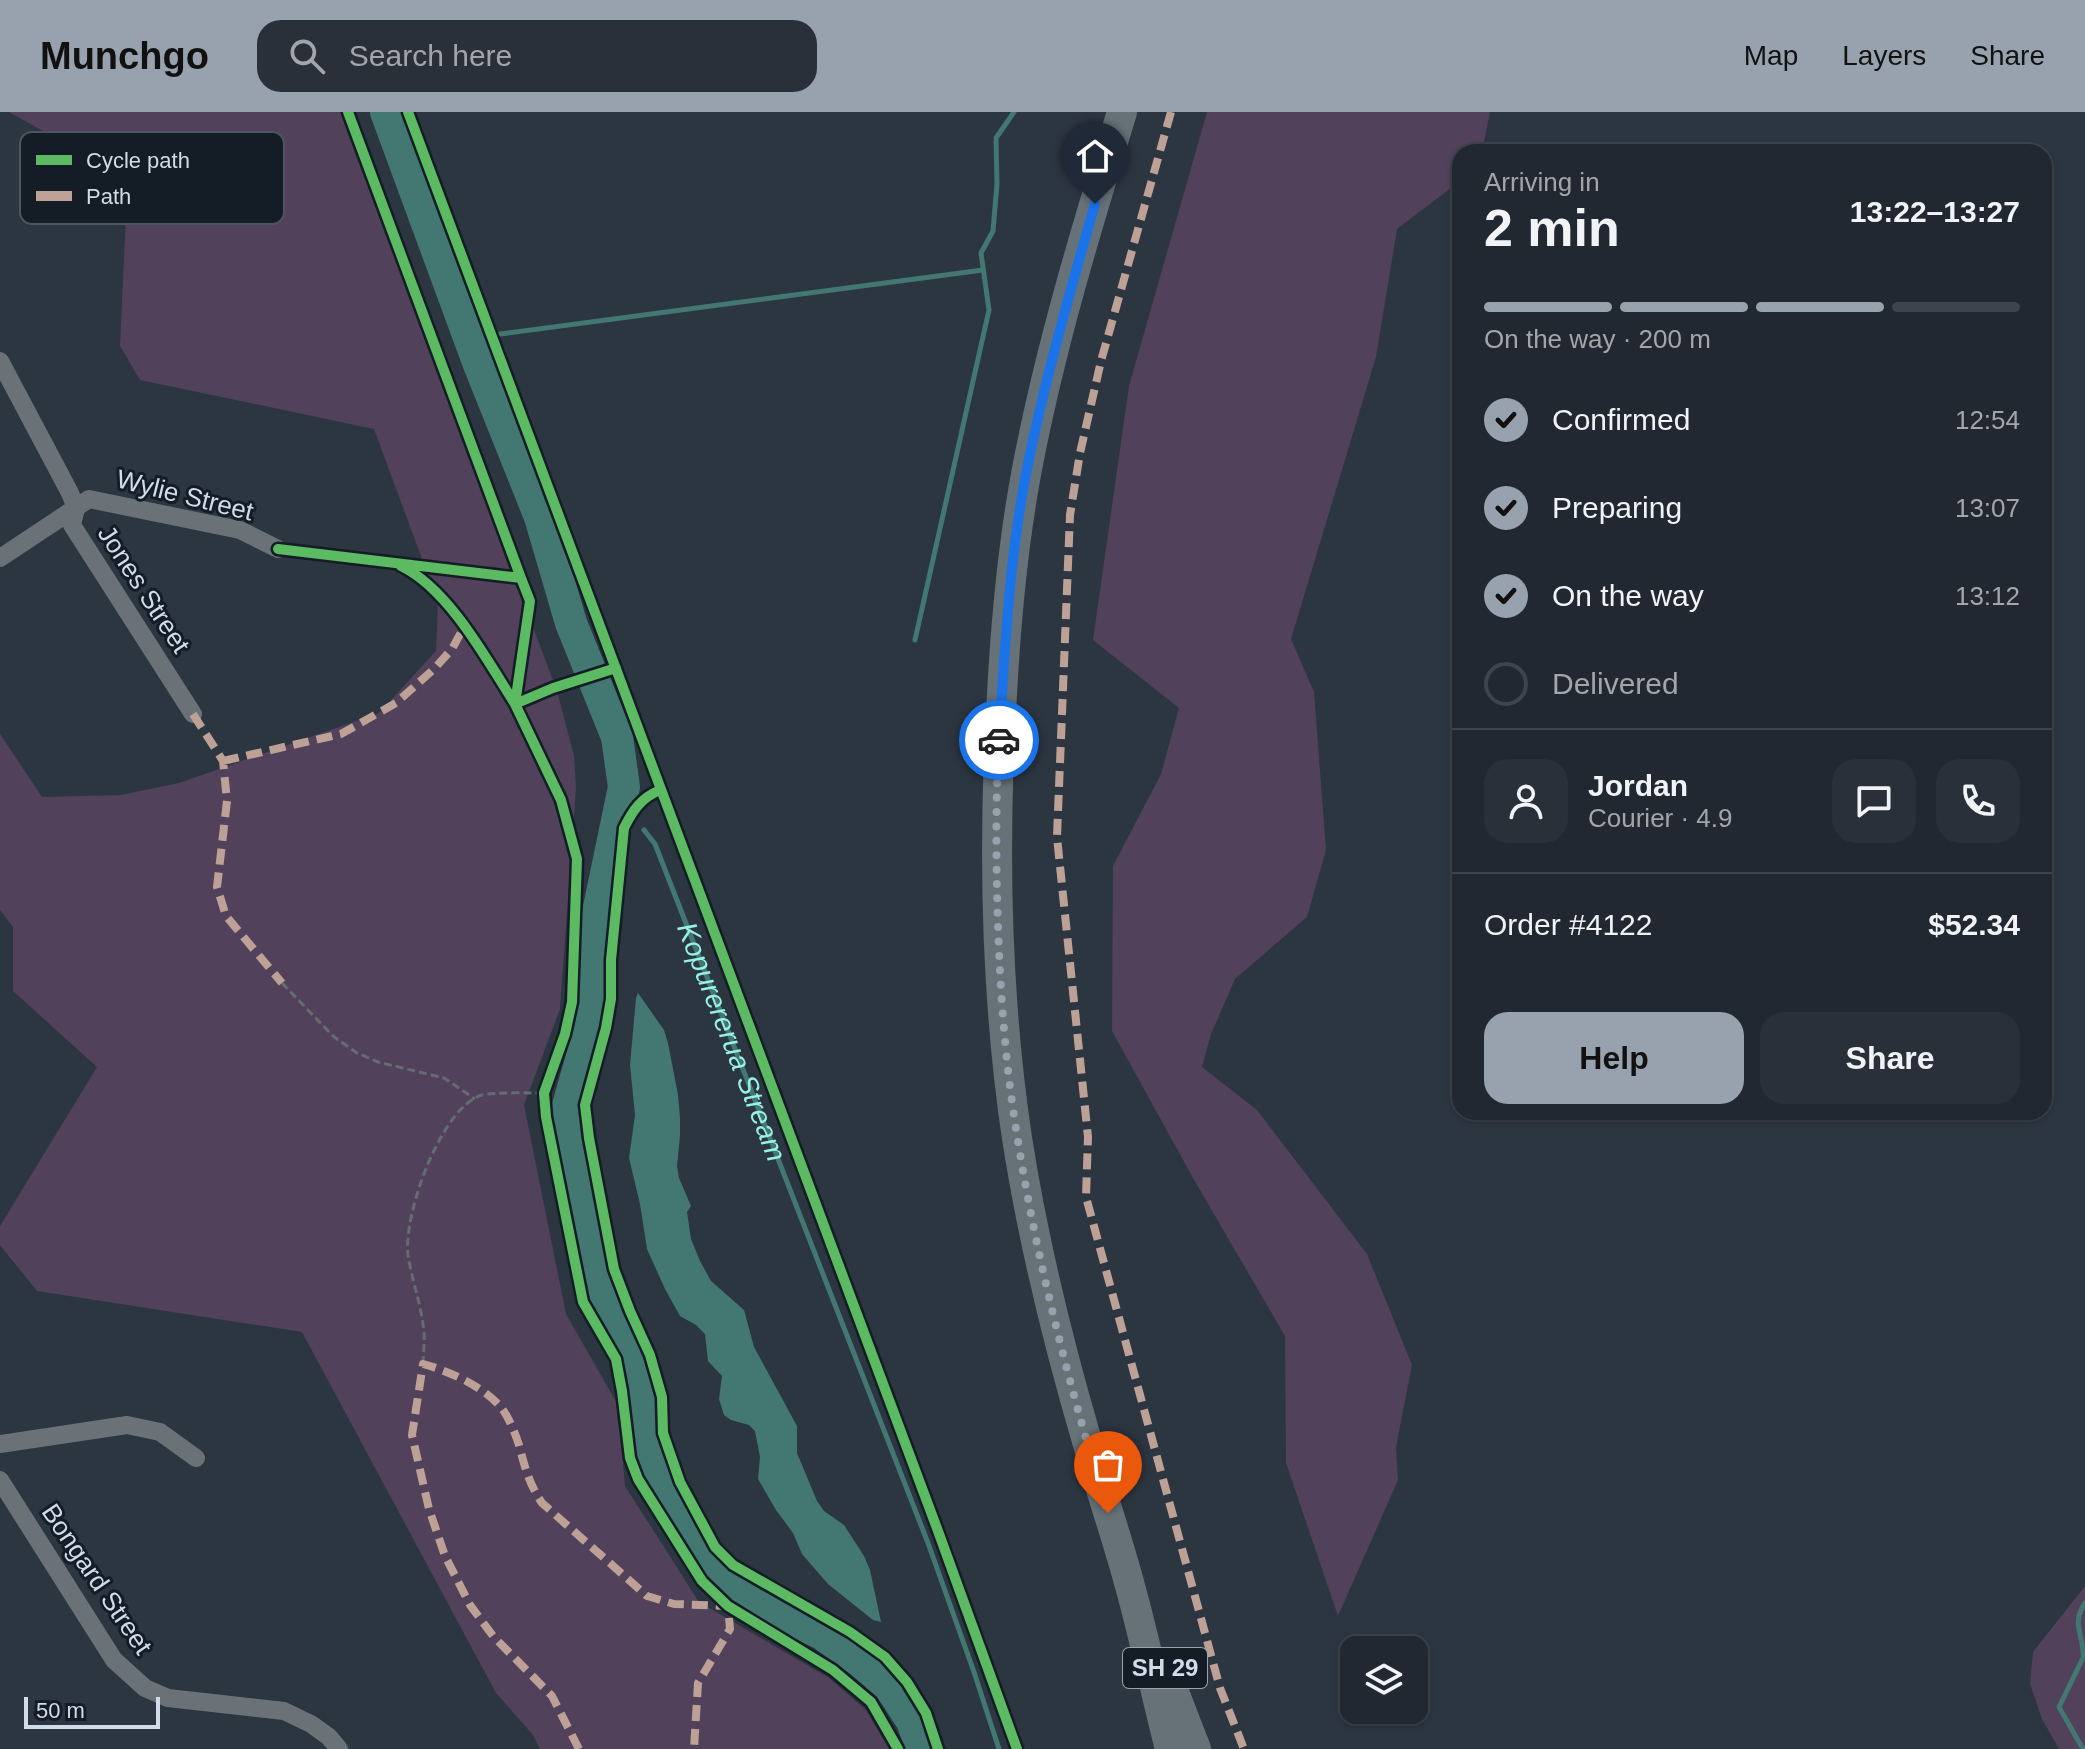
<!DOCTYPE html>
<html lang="en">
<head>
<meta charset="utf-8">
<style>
	body { margin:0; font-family:Arial,sans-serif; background:#293039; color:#f1f3f6; height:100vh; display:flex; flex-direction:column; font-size:30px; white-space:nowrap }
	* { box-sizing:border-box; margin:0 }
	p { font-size:26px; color:#a2a6ab }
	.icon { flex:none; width:44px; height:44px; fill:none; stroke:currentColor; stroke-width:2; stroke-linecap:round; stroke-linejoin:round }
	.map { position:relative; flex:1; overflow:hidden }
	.sheet { position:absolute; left:1452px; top:32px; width:600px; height:976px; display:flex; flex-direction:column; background:#212831; border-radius:24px; box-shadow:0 2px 6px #0004,0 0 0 2px #3e444d }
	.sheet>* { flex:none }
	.tools { position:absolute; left:1340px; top:1524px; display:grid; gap:16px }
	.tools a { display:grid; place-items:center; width:88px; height:88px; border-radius:16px; background:#212831; box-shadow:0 2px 6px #0004,0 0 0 2px #3e444d; font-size:40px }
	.scale { position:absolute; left:24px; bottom:20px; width:136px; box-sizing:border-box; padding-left:8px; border:4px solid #d0dce9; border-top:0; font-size:22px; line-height:28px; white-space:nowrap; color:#d0dce9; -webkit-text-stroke:6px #141d26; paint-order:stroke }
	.pin { position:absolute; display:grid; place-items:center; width:68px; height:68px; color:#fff; margin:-82px -34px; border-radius:50% 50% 50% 0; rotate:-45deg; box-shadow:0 0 8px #0007 }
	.pin .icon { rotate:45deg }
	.courier { position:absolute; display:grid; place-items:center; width:80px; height:80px; margin:-40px; border:6px solid #1a73e8; border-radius:50%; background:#fff; color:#222; box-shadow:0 2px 10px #0007 }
	.overview em { font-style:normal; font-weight:800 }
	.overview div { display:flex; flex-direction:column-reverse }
	.overview { display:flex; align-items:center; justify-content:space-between; height:136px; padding:0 32px }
	h1 { font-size:52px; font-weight:800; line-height:60px }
	.bar { display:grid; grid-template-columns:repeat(4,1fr); gap:12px 8px; align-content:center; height:96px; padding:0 32px }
	.bar i { height:10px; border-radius:6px; background:#3e444d }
	.bar .on { background:#97a2ae }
	.bar p { grid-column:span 4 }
	.line { display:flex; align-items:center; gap:20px; padding:0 32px; border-top:2px solid #3e444d }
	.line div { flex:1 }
	.round { display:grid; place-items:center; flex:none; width:84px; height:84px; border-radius:24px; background:#293039 }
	ol { padding:0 32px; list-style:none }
	li { display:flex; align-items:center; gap:24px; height:88px }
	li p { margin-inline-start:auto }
	li .icon { padding:8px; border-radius:50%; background:#97a2ae; color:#111; stroke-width:4 }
	li:last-child { color:#a2a6ab }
	li i { width:44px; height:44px; border:4px solid #3e444d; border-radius:50% }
	.button { display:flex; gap:16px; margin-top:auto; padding:16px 32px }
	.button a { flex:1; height:92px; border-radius:24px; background:#97a2ae; color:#111; font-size:32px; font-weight:800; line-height:92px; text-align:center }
	.button a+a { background:#293039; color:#f1f3f6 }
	header { display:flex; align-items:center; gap:48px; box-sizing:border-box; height:112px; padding:0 40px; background:#97a2ae; color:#111 }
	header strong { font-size:38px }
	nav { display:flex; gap:44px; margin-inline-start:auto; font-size:28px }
	.search { width:560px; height:72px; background:#293039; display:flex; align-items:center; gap:20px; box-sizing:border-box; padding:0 28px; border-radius:24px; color:#a2a6ab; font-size:30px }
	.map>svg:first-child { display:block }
	.green { fill:#51415a }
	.water { fill:#437771 }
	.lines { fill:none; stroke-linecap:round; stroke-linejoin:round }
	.stream { stroke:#437771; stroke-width:5 }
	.river { stroke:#437771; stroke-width:32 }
	.path { stroke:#646c71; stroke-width:3; stroke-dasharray:8 4; stroke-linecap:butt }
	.minor { stroke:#6a7277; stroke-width:18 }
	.trunk { stroke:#667278; stroke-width:30 }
	.quiet { stroke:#bda197; stroke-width:8; stroke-dasharray:16 8; stroke-linecap:butt }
	.cycleway-casing { stroke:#141d26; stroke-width:15 }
	.cycleway { stroke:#5cba63; stroke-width:10 }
	.done { stroke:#97a2ae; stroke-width:8; stroke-dasharray:0 14.4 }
	.route { stroke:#1a73e8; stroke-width:10 }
	.labels { text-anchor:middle; stroke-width:6; stroke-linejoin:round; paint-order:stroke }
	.shield { fill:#141d26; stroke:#98a3ae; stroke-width:2 }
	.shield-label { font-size:24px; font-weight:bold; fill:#d0dce9 }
	.street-label { font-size:26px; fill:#d0dce9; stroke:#141d26 }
	.water-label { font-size:28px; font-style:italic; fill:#96f2e7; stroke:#141d26 }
	.key { fill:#141d26; stroke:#4c5660; stroke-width:2 }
	.key-label { font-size:22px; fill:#d0dce9 }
</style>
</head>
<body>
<header>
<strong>Munchgo</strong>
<div class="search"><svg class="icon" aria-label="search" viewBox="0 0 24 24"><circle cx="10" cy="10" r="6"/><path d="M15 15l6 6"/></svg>Search here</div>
<nav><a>Map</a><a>Layers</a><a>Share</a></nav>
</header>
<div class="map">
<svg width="2085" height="1637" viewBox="0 0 2085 1637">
	<rect width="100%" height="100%" fill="#2c3641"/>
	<path class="green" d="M9,0H340L557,579L574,644L576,675L560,897L524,993L566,1202L618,1293L625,1374L699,1490L829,1566L866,1598L889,1637H540L533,1623L496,1581L302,1220L37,1179L0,1133V1114L97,955L13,879V815L0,798V622L42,685L121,683L179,671L379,601L436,539L438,490L374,317L140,268L120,234L126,103L100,51Z
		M1207,0H1490L1482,40H1460V69L1397,117L1376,245L1291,527L1314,580L1326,738L1307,805L1235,867L1211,922L1202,955L1257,998L1367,1142L1412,1253L1396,1335L1398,1368L1338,1504L1286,1351L1285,1224L1193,1066L1112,919L1113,754L1161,662L1179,596L1093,528L1129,274Z
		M2085,1474V1637H2059L2042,1607L2030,1572L2033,1540Z"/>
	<path class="water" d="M638,881L664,918L668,931L678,983L680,1006V1024L677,1054L679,1066L691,1094L687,1100L691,1127L700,1149L711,1169L744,1198L754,1235L797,1314V1341L817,1389L824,1399L844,1413L864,1444L870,1458L881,1510L873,1508L828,1472L802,1442L793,1421L776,1398L758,1367L760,1345L755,1319L749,1313L731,1308L724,1303L719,1287L722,1264L708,1249L705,1222L696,1213L680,1204L665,1177L647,1137L640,1092L629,1046L635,1003L630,953L636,886Z"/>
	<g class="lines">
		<g class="stream">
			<path d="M500,222L983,158"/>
			<path d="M915,528L989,198L981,141L993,119L997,72L996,26L1014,0"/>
			<path id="s1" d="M644,718L655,732L928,1431L974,1560L999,1637"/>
			<path d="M2083,1637L2059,1595L2083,1546C2085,1524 2070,1513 2085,1491"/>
		</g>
		<path class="river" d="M386,0L478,250L540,405L571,511L617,625L624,675L596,810L592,864L591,913L565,1004L568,1040L582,1088L606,1196L625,1230L639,1263L645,1288L646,1335L659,1374L706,1453L726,1472L761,1493L822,1522L861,1550L889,1574L912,1609L922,1637"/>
		<path class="path" d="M282,871L333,924L357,941L378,950L444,966L475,987
			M423,1252C423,1242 425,1231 424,1221C422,1195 412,1169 408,1143C403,1103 441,995 482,983C495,980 529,981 544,981"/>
		<path class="minor" d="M0,249L70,381L76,396L72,413L193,602
			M0,446L89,387L240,418L278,437
			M0,1332L127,1313L160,1320L196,1346
			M0,1368L114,1548L145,1576L168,1586L284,1599L311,1612L329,1625L339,1637"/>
		<path class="trunk" d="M1122,0C1086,118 1050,236 1027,357C1013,431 1006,507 1002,582C993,730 995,879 1017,1026C1033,1129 1058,1230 1087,1329C1100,1378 1117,1425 1130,1474C1145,1528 1156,1583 1170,1637
			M1167,1562L1196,1637"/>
		<path class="quiet" d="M1171,0L1101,249L1080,341L1070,403L1057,725L1088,1025L1086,1085L1220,1576L1244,1637
			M193,602L223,649L227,689L217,775L226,804L282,871
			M223,649L341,622L396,591L434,557L452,537L465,513
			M579,1637L552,1584L493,1524L470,1493L445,1444L429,1397L412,1323L423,1252C449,1259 487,1276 503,1298C510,1308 515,1321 519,1333C525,1355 528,1370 542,1391L647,1484L674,1492L728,1494L730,1517L698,1571L694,1637"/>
		<defs>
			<path id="cycleway" d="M348,0L521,466
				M408,0L938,1419L1017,1637
				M278,437L521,466L530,489L515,592L561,688L577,747L572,890L565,922L544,981L546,1005L583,1190L616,1247L622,1279L630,1346L638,1367L702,1469L728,1494L833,1558L871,1590L898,1637
				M401,454C449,477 487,548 515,592L553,576L616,556
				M660,678C641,686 633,698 624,716L611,848V887L606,916L585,993L589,1026L614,1157L630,1199L650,1243L662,1285L663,1321L680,1370L715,1435L733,1453L850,1520L885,1545L907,1570L926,1601L938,1637"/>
		</defs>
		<use href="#cycleway" class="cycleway-casing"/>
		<use href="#cycleway" class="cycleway"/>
	</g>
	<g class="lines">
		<path class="done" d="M999,628C996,679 996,730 997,780C999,863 1004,947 1018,1029C1038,1155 1071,1279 1108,1401"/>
		<path class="route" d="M999,628C1005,537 1009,446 1027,357C1045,267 1070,180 1095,92"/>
	</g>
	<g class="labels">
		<rect class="shield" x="1123" y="1536" width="84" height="40" rx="6"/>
		<g class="shield-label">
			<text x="1165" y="1564">SH 29</text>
		</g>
		<g class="street-label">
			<text transform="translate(185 383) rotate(14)" y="9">Wylie Street</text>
			<text transform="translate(144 477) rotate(57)" y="9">Jones Street</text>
			<text transform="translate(97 1467) rotate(56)" y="9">Bongard Street</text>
		</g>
		<g class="water-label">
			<text dy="10" stroke="none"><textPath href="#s1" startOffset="230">Kopurererua Stream</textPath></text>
		</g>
	</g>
	<rect x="20" y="20" width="264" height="92" rx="12" class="key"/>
	<rect x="36" y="43" width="36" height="10" fill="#5cba63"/>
	<rect x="36" y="79" width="36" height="10" fill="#bda197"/>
	<g class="key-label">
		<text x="86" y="56">Cycle path</text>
		<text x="86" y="92">Path</text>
	</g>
</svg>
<div class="tools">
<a><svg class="icon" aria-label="layers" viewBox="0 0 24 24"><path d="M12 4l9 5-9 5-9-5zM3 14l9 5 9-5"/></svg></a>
</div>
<div class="scale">50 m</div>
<div class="pin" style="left:1108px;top:1401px;background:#ea580c"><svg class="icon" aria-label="bag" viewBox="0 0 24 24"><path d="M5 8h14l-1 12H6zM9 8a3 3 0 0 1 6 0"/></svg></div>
<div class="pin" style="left:1095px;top:92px;background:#1f2937"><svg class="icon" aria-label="home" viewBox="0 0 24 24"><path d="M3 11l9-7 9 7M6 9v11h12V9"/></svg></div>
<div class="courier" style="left:999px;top:628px"><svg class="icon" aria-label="car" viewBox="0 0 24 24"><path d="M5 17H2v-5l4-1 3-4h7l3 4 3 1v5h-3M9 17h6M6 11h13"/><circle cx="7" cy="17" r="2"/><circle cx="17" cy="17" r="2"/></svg></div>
<section class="sheet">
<div class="overview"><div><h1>2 min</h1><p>Arriving in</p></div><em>13:22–13:27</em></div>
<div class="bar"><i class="on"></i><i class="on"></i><i class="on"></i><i></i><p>On the way · 200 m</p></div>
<ol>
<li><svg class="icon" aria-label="check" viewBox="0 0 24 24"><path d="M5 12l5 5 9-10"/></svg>Confirmed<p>12:54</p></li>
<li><svg class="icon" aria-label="check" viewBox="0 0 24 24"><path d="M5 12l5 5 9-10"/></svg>Preparing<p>13:07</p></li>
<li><svg class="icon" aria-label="check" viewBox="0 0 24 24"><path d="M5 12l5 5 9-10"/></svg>On the way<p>13:12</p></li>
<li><i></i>Delivered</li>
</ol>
<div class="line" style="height:144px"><a class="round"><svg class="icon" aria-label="person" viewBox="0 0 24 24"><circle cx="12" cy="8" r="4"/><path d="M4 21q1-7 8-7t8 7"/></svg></a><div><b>Jordan</b><p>Courier · 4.9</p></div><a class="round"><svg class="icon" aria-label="chat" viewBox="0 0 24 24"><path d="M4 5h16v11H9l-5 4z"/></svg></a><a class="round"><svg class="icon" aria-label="phone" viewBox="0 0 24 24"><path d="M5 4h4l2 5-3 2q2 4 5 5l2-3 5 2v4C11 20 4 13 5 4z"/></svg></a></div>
<div class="line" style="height:104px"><div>Order #4122</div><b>$52.34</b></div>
<div class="button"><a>Help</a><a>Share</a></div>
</section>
</div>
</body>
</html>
